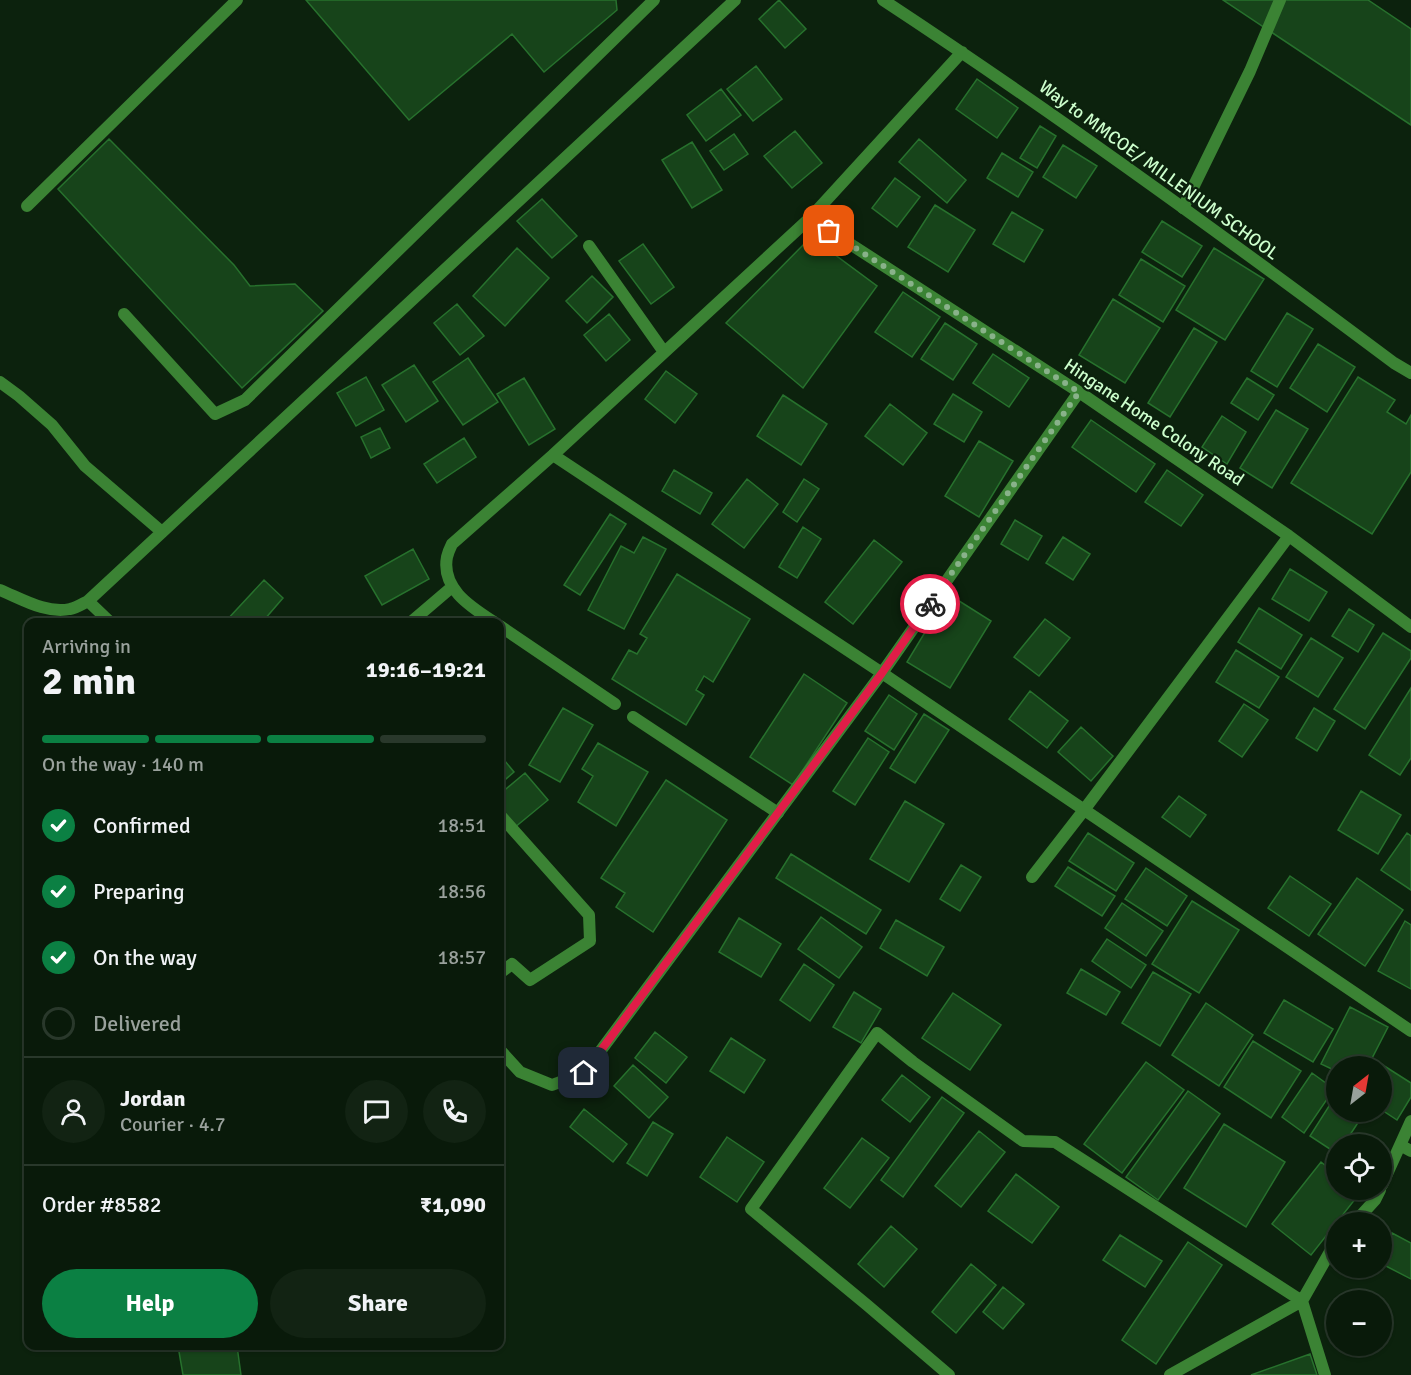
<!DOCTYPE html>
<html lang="en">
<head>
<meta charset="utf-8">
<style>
	body { margin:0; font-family:Signika,sans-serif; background:#122313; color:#f1f3f6; height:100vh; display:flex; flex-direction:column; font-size:22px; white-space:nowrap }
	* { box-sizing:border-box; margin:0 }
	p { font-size:20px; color:#99a19c }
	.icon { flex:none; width:33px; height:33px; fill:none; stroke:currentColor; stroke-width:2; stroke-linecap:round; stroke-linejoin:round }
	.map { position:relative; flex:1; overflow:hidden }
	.side { position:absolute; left:24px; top:618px; width:480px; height:732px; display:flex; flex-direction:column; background:#091a0a; border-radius:12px; box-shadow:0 2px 4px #0004,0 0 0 2px #29382b }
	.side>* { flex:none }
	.needle { width:39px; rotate:31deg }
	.buttons { position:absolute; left:1326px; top:1056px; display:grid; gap:12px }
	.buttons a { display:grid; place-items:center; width:66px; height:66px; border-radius:50%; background:#091a0a; box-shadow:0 2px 4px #0004,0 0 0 2px #29382b; font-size:30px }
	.pin { position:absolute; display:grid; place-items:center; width:51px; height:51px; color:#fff; margin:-26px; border-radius:12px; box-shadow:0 3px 9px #0006 }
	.courier { position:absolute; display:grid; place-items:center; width:60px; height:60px; margin:-30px; border:4px solid #e11d48; border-radius:50%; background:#fff; color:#222; box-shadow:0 2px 8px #0007 }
	.summary em { font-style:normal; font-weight:800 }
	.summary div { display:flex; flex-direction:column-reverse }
	.summary { display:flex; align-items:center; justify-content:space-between; height:102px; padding:0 18px }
	h1 { font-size:39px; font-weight:800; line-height:45px }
	.bar { display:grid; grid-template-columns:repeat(4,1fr); gap:9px 6px; align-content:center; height:72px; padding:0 18px }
	.bar i { height:8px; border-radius:4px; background:#29382b }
	.bar .selected { background:#0b8043 }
	.bar p { grid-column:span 4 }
	.line { display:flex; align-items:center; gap:15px; padding:0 18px; border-top:2px solid #29382b }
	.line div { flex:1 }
	.round { display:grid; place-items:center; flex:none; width:63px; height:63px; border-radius:32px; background:#122313 }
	ol { padding:0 18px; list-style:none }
	li { display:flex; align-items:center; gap:18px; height:66px }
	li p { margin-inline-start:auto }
	li .icon { padding:6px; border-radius:50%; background:#0b8043; color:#fff; stroke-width:4 }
	li:last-child { color:#99a19c }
	li i { width:33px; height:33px; border:3px solid #29382b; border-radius:50% }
	.action { display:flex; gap:12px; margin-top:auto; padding:12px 18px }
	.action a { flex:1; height:69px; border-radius:36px; background:#0b8043; color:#fff; font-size:24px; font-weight:800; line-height:69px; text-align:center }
	.action a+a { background:#122313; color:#f1f3f6 }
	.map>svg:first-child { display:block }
	.building { fill:#17441a; stroke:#27712d; stroke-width:1.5 }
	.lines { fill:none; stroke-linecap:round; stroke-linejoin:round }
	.service { stroke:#3b8334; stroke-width:12 }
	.minor { stroke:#3b8334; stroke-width:12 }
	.done { stroke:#89b28a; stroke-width:6; stroke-dasharray:0 10.8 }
	.route { stroke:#e11d48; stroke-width:8 }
	.labels { text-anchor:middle; stroke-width:4.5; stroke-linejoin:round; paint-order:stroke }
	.street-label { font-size:18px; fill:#cdffcd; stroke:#0c220d }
</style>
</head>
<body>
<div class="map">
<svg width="1411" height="1375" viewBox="0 0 1411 1375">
	<rect width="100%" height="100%" fill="#0c220d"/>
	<path class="building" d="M306,0H616L617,10L544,72L512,34L409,120Z
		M779,0L806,29L785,48L759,19Z
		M1223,0H1368L1411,29V125Z
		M756,66L782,99L753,121L727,89Z
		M977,79L1018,108L997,138L956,109Z
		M721,89L741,115L706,141L687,115Z
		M1040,126L1056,136L1037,168L1020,158Z
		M795,131L822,163L792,188L764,156Z
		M734,134L748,154L724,170L710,151Z
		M109,139L234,265L250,286L295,284L323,311L242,388L58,189Z
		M919,139L966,180L947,203L899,162Z
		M692,142L722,190L692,208L662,160Z
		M1063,145L1097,166L1076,198L1043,177Z
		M1002,153L1033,172L1018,197L987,178Z
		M895,178L920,197L897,227L872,208Z
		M542,199L577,236L552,258L517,221Z
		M935,205L975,230L948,272L908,247Z
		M1012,212L1043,230L1024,262L993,244Z
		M1162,221L1202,246L1182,277L1142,252Z
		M811,237L877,286L803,388L726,323Z
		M643,244L674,287L651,304L619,261Z
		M517,248L549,278L505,326L473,296Z
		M1214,248L1264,279L1225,340L1176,310Z
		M1141,259L1185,286L1163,322L1119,295Z
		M592,276L613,297L587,323L566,301Z
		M903,292L940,317L912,357L875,332Z
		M1113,299L1160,328L1125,383L1079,355Z
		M457,304L484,336L460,355L434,323Z
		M1287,313L1313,329L1277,387L1251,371Z
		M609,314L630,340L606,361L584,335Z
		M945,323L977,344L953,380L921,359Z
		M1194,328L1217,342L1170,417L1148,403Z
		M1318,344L1355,367L1327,412L1290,388Z
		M993,354L1029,378L1009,407L973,383Z
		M468,358L498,402L463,425L433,382Z
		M414,365L438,401L406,422L382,385Z
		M666,371L697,394L675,423L645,399Z
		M366,377L384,410L356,426L337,393Z
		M1358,377L1395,400L1387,412L1406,424L1411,415V472L1372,534L1291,483Z
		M524,378L555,429L529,445L497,394Z
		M1247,378L1274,395L1258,420L1231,403Z
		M953,394L982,412L964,442L934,424Z
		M783,395L827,424L801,465L757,436Z
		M890,404L927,433L903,465L865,436Z
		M1276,410L1308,429L1272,488L1240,468Z
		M1222,416L1246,432L1227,464L1202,447Z
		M1091,420L1155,464L1136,492L1072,447Z
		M380,428L390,448L371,458L361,437Z
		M464,438L476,457L437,483L424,464Z
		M979,441L1013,461L979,517L945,496Z
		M674,470L712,493L700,514L662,491Z
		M1167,470L1203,495L1181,526L1145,502Z
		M747,479L778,504L744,548L712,524Z
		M804,479L819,489L797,522L783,512Z
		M610,514L626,524L580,595L564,585Z
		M1015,520L1042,536L1028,560L1001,544Z
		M803,527L821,539L797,578L779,567Z
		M643,537L666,549L624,629L588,610L621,546L634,553Z
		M1063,537L1090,554L1073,580L1046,563Z
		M874,540L902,562L853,624L825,602Z
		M413,549L429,579L382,605L365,576Z
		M1290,569L1327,592L1309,621L1272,599Z
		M677,574L750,619L713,682L704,676L696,690L704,695L686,725L612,679L629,650L637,654L647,638L640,634Z
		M264,580L283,598L264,620L266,622H225Z
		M948,594L991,621L950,688L907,662Z
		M1259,608L1302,635L1281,669L1238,642Z
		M1349,609L1374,625L1358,652L1332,636Z
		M1045,619L1070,638L1039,676L1014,657Z
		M1383,633L1411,651V658L1365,729L1334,709Z
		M1311,638L1343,658L1318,697L1286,677Z
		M1236,650L1279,677L1259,708L1216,682Z
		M804,674L847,703L793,785L750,757Z
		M1411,688V758L1400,775L1369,755Z
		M1030,691L1068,721L1047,748L1009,719Z
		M889,695L917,714L894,750L865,731Z
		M1244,704L1268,720L1242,757L1219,741Z
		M563,708L593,725L560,782L529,765Z
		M1314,708L1335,721L1317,751L1296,738Z
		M924,714L949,730L915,783L890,768Z
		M1081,727L1113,756L1091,781L1058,752Z
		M868,738L889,752L855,805L833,791Z
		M598,743L648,772L616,826L578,802L593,776L582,769Z
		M500,755L514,772L500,784Z
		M525,773L548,800L514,828L500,811V794Z
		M666,780L727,820L653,932L616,907L625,893L601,878Z
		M1361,791L1401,815L1378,854L1338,830Z
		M1179,796L1206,815L1190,837L1162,817Z
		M905,801L944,824L909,882L870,859Z
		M1088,833L1134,863L1116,891L1069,861Z
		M1407,833L1411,836V890L1381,870Z
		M791,854L881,910L866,934L776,878Z
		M961,865L981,877L960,911L940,899Z
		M1068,867L1115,896L1102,916L1055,886Z
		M1146,868L1187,896L1167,926L1125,899Z
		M1290,876L1331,904L1309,936L1268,908Z
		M1357,878L1403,910L1365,966L1318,934Z
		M1192,901L1239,930L1199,993L1152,964Z
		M1122,903L1163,931L1146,956L1105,928Z
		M821,917L862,947L839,978L798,949Z
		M739,918L781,944L761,977L719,952Z
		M896,920L944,947L927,976L880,948Z
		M1405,921L1411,925V989L1378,971Z
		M1107,939L1146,965L1131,988L1092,961Z
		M804,964L834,985L810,1021L780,1000Z
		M1081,969L1120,992L1106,1015L1067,993Z
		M1153,972L1191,994L1160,1046L1122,1023Z
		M854,992L881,1009L861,1043L833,1027Z
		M953,993L1001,1025L970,1070L922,1038Z
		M1284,1000L1333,1029L1313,1062L1264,1033Z
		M1206,1003L1253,1035L1219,1086L1172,1055Z
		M1350,1007L1388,1027L1368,1066H1336V1071L1321,1064Z
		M655,1032L687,1057L666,1083L635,1058Z
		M731,1038L765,1060L744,1093L710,1071Z
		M1253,1041L1301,1071L1271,1118L1224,1087Z
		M1146,1062L1184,1090L1122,1173L1084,1144Z
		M1378,1062L1411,1083V1097L1397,1120L1382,1110V1066H1375Z
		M633,1065L668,1097L649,1118L614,1086Z
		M1312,1073L1334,1089L1304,1133L1282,1117Z
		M902,1075L930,1097L910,1122L882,1100Z
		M1188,1091L1220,1114L1158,1200L1126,1177Z
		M1336,1095V1112H1365L1344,1144H1336V1153L1310,1136Z
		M942,1097L964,1113L903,1197L881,1180Z
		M584,1109L627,1144L613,1162L570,1127Z
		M653,1122L673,1134L647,1176L627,1163Z
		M1224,1124L1285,1162L1246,1227L1184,1188Z
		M979,1131L1005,1152L961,1207L935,1186Z
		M727,1137L764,1162L737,1202L700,1177Z
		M862,1138L889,1158L850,1208L824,1188Z
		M1321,1162L1336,1174V1190H1356L1360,1193L1311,1255L1272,1224Z
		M1016,1174L1059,1207L1032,1243L988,1211Z
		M891,1226L917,1249L884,1287L858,1264Z
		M1392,1233L1411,1243V1279L1382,1264V1253Z
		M1120,1235L1162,1261L1145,1287L1103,1260Z
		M1188,1242L1222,1265L1156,1364L1122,1340Z
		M971,1264L996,1285L956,1333L932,1312Z
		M1003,1287L1024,1304L1003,1329L983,1312Z
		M178,1346H237L241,1375H183Z
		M1310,1354L1317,1375H1251Z"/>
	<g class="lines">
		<path class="service" d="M27,206L237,0
			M1183,208L1250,71L1280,0
			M124,314L215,414L245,400L654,0
			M633,717L778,813"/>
		<path class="minor" d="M883,0C1058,115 1227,238 1394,363L1411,373
			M810,218L1079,392L1289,536L1411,627
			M589,246L664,352
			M0,382L19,396L52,425L85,466L162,532
			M553,455L882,673L1411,1031
			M0,590C22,599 46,614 70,609C76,608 82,604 88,601L735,0
			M88,601L110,622
			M411,622L452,587
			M494,622C471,607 441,589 447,557C448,553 450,548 452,544L553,455L810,218L962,52
			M500,626L615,704
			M500,815L589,915L590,941L530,980L512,964L500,973
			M1032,877L1084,810L1289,536
			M500,1050L520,1072L552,1085L584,1073L882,673L1079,392
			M1400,1145L1411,1151
			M1382,1185L1411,1121
			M1355,1222L1375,1200L1380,1190
			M949,1375L867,1305L751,1209L877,1033L913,1062L1023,1141L1055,1142L1302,1301L1170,1375
			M1325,1375L1302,1301L1331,1250L1336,1244"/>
	</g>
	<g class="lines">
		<path class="done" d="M829,231L1079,392L930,604"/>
		<path class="route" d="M584,1073L882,673L930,604"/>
	</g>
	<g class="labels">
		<g class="street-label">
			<text transform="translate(1159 170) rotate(36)" y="6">Way to MMCOE/ MILLENIUM SCHOOL</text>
			<text transform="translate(1154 422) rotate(34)" y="6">Hingane Home Colony Road</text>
		</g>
	</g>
</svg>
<div class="buttons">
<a><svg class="needle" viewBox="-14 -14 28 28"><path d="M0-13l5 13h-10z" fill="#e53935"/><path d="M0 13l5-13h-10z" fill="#99a19c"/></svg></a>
<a><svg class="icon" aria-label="locate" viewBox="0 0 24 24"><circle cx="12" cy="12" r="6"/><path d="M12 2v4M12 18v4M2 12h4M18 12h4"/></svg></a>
<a>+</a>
<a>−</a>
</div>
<div class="pin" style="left:829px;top:231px;background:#ea580c"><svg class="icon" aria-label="bag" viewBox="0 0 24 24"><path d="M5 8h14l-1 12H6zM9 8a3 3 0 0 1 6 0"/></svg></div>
<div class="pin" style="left:584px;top:1073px;background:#1f2937"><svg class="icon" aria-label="home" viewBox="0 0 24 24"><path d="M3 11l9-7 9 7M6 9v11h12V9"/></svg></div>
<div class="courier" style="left:930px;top:604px"><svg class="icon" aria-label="bike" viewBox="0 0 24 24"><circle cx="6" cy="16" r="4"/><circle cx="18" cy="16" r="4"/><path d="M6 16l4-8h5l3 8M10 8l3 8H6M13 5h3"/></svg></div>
<section class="side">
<div class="summary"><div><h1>2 min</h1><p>Arriving in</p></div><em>19:16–19:21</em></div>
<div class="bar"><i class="selected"></i><i class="selected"></i><i class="selected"></i><i></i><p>On the way · 140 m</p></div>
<ol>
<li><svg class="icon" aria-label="check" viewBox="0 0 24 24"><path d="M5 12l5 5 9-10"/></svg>Confirmed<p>18:51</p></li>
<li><svg class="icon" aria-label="check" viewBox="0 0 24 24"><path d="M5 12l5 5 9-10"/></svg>Preparing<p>18:56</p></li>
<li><svg class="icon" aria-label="check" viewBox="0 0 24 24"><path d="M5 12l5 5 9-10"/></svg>On the way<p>18:57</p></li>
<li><i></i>Delivered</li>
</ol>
<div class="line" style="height:108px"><a class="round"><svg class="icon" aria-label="person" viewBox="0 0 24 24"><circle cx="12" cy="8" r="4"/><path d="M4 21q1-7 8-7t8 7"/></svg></a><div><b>Jordan</b><p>Courier · 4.7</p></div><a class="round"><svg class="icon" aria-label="chat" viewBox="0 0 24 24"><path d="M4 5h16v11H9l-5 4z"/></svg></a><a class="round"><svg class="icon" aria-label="phone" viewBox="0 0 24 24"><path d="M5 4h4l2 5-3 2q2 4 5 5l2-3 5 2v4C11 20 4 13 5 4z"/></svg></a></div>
<div class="line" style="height:78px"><div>Order #8582</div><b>₹1,090</b></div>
<div class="action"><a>Help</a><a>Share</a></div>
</section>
</div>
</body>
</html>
